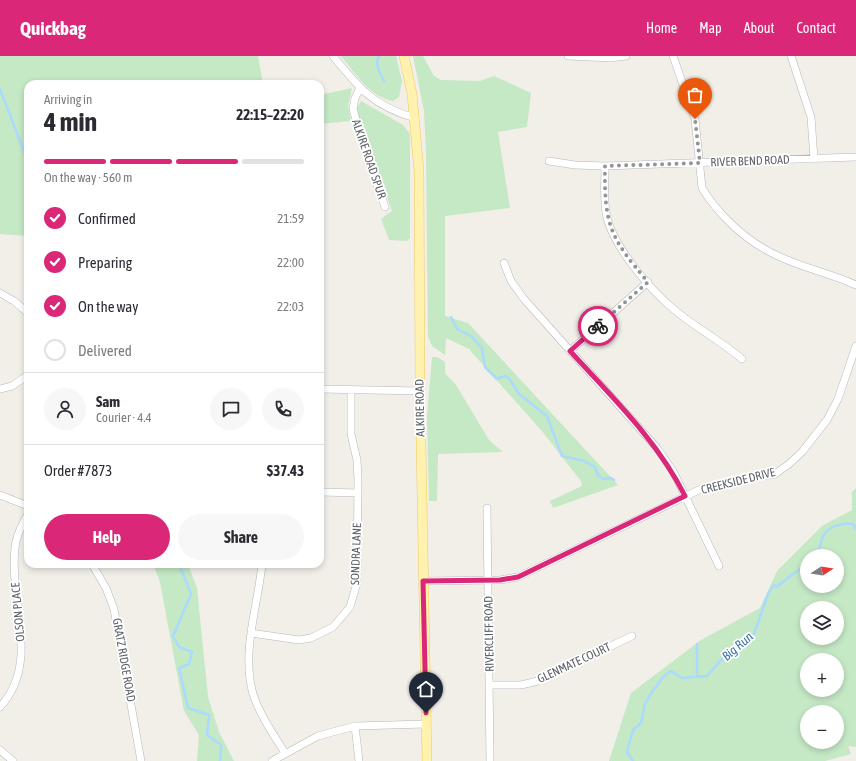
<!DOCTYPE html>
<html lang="en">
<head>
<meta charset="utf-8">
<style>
	body { margin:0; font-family:"Asap Condensed",sans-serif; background:#f7f7f7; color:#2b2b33; height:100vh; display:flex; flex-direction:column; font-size:15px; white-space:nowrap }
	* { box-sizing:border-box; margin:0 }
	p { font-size:13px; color:#7c7c81 }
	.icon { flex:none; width:22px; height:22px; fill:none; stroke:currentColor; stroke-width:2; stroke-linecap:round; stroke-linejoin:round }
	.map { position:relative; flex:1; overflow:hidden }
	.side { position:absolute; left:24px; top:24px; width:300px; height:488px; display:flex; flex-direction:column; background:#fff; border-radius:12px; box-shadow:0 2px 6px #0003 }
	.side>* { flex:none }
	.needle { width:26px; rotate:78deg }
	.controls { position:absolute; left:800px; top:493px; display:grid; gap:8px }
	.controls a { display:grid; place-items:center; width:44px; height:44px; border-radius:50%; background:#fff; box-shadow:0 2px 6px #0003; font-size:20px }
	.pin { position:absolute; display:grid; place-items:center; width:34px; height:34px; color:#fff; margin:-41px -17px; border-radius:50% 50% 50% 0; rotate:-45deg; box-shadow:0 0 4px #0007 }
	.pin .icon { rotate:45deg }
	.courier { position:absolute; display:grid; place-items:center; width:40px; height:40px; margin:-20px; border:3px solid #db2777; border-radius:50%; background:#fff; color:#222; box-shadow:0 1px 5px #0007 }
	.head em { font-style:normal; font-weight:700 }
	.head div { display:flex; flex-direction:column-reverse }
	.head { display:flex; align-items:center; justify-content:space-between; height:68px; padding:0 20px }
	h1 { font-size:26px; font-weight:700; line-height:30px }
	.bar { display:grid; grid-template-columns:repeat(4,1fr); gap:6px 4px; align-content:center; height:48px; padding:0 20px }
	.bar i { height:5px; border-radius:3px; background:#e1e1e2 }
	.bar .selected { background:#db2777 }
	.bar p { grid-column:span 4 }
	.line { display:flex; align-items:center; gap:10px; padding:0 20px; border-top:1px solid #e1e1e2 }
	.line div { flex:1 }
	.round { display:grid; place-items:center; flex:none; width:42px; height:42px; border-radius:21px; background:#f7f7f7 }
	ol { padding:0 20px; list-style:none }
	li { display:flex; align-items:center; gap:12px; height:44px }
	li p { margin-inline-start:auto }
	li .icon { padding:4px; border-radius:50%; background:#db2777; color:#fff; stroke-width:4 }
	li:last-child { color:#7c7c81 }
	li i { width:22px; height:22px; border:2px solid #e1e1e2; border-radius:50% }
	.button { display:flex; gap:8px; margin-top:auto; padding:8px 20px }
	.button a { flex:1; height:46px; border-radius:24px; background:#db2777; color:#fff; font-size:16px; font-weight:700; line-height:46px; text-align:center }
	.button a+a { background:#f7f7f7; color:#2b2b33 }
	header { display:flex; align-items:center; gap:24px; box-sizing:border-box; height:56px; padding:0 20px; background:#db2777; color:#fff }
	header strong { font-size:19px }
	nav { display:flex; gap:22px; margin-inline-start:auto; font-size:14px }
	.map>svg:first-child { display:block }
	.green { fill:#c5e8c5; fill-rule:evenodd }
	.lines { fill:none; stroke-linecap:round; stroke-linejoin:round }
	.stream { stroke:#aadaff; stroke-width:2.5 }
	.minor-casing { stroke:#b5b8bc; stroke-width:8 }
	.major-casing { stroke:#f2c960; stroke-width:10 }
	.minor { stroke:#fff; stroke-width:7 }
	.major { stroke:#fff2af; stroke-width:9 }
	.done { stroke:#929495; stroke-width:4; stroke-dasharray:0 7.2 }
	.route { stroke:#db2777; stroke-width:5 }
	.labels { text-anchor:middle; stroke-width:3.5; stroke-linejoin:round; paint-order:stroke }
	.street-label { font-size:12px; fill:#5f6368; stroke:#fff }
	.water-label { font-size:13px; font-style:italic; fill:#4174aa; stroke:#fff }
</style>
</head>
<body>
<header>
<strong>Quickbag</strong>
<nav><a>Home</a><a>Map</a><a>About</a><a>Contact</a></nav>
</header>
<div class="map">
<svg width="856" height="705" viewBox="0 0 856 705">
	<rect width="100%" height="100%" fill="#f1efe8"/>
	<path class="green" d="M0,0H258L263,28H28V180L0,178Z
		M341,0H396L402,25L399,41L393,45C370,41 355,17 341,0Z
		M413,0H423L434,20L441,24L480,25L494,20L531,37L527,71L498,76L510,152L445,160V260L468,267L618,429L553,452L550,445L582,430L581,425L541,374L469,293L446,282L445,299L432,290L428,280L426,95L424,55Z
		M352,32L348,50L351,65L320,68V39Z
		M361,45L403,69L410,78V182L407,185L389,184L381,163L392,155L360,64L357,52Z
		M432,301H437L445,306V317L456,329L489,384L503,396L438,398L437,445H429L427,361Z
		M856,432V691L848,690L851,698L825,705H609L631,637L701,584L760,552L777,515L822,470L852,454V436ZM807,500H837V530H807ZM807,552H837V582H807ZM807,604H837V634H807ZM807,656H837V686H807Z
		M153,508H188L197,532L208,641L219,676L234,705H197L199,679L184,655L160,526Z"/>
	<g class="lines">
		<path class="stream" d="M379,0C374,8 380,17 384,25
			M0,33L28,106
			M451,261L457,273L471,280L482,292L485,311L497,323L505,320L509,322L519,338L547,360L562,400L584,405L595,411L598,420L604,423L611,422L614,424
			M817,500C820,493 820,485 824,479C829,470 843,466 853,468L856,473
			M179,508L191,538L173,580L179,591L192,596L189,608L179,612L188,652L209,659L207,679L221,689L220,705
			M697,588V620
			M633,705L627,696L633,674L641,667L645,648L650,639L663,621L671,615L682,622L707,620L728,596L740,586L754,578L768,538L774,529L776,531L778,530L794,517L807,509"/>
		<defs>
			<path id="minor" d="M333,0C359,32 373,50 415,62
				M568,0L611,2L626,0
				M673,0L695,63L702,132C718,158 743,182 770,196C797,211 828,216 856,229
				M791,0L811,61L814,103
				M360,32L355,42L353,53L366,97L385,151
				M549,105L575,109L605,110L856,101
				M605,110C605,127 603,145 607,162C615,193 652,236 677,256C698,273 721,285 742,303
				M504,207L511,225L524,243L657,392L673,415L719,510
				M0,237L14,245L28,257
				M570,295L648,226
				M0,333L12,330L28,319
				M320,333L420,335
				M320,436L358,437
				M0,439L28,450
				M487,452L490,705
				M92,508L106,532L114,553L141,705
				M262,508C258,550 241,595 253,638C260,659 273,678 285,697
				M423,525L500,524L518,521L705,431L775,418L789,408L802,396L827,364L838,343L856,290
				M251,577L299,584L311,582L333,571L350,551L357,527L358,424L357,404L351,378V334
				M490,629H521L538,625L632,580
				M0,651C41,607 9,544 15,492C16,480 22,469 28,458
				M355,670L359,705
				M0,694L13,705
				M272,705L318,680L355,670L426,668"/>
			<path id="major" d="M404,0L412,38L419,115L420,335L427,705"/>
		</defs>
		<use href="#minor" class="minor-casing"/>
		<use href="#major" class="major-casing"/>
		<use href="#minor" class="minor"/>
		<use href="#major" class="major"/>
	</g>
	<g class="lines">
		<path class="done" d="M598,270L648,226C610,182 604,168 605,110L700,107L695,63"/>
		<path class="route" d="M426,657L423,525L500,524L518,521L685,440C657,384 612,341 570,295L598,270"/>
	</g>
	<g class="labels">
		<g class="street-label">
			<text transform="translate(369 103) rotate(71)" y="4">ALKIRE ROAD SPUR</text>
			<text transform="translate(750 105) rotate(-2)" y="4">RIVER BEND ROAD</text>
			<text transform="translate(420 352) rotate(-91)" y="4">ALKIRE ROAD</text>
			<text transform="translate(738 425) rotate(-14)" y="4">CREEKSIDE DRIVE</text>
			<text transform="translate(356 498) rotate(-88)" y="4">SONDRA LANE</text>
			<text transform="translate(18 556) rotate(-95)" y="4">OLSON PLACE</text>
			<text transform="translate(489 578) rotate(-91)" y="4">RIVERCLIFF ROAD</text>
			<text transform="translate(124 604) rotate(80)" y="4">GRATZ RIDGE ROAD</text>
			<text transform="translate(574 607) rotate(-25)" y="4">GLENMATE COURT</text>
		</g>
		<g class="water-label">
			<text transform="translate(737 590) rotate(-41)" y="5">Big Run</text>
		</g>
	</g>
</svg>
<div class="controls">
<a><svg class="needle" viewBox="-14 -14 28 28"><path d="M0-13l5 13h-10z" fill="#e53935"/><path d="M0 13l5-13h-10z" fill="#7c7c81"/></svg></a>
<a><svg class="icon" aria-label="layers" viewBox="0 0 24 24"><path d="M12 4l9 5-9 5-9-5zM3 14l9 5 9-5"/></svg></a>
<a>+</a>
<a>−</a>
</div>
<div class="pin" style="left:695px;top:63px;background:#ea580c"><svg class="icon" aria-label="bag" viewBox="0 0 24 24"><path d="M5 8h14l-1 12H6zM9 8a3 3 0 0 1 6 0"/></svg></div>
<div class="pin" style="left:426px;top:657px;background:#1f2937"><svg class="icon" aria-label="home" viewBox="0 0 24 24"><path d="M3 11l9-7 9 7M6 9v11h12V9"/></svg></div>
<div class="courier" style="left:598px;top:270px"><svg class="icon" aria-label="bike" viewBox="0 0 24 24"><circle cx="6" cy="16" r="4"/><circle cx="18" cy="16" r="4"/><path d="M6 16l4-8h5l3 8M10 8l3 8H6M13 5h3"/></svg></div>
<section class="side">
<div class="head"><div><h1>4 min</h1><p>Arriving in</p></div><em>22:15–22:20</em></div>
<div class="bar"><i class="selected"></i><i class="selected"></i><i class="selected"></i><i></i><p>On the way · 560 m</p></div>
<ol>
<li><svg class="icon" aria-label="check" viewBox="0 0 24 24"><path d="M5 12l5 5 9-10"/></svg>Confirmed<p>21:59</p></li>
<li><svg class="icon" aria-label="check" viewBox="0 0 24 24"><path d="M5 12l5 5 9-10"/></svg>Preparing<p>22:00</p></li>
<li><svg class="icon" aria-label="check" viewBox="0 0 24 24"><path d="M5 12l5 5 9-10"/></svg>On the way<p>22:03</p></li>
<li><i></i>Delivered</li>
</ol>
<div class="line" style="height:72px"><a class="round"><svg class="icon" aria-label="person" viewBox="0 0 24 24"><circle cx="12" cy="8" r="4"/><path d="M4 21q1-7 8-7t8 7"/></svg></a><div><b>Sam</b><p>Courier · 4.4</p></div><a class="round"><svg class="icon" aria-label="chat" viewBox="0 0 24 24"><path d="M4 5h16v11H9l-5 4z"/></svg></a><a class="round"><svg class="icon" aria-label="phone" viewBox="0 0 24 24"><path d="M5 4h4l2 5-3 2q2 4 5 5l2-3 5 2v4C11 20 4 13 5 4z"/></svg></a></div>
<div class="line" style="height:52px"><div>Order #7873</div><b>$37.43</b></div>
<div class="button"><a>Help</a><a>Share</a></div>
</section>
</div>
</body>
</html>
